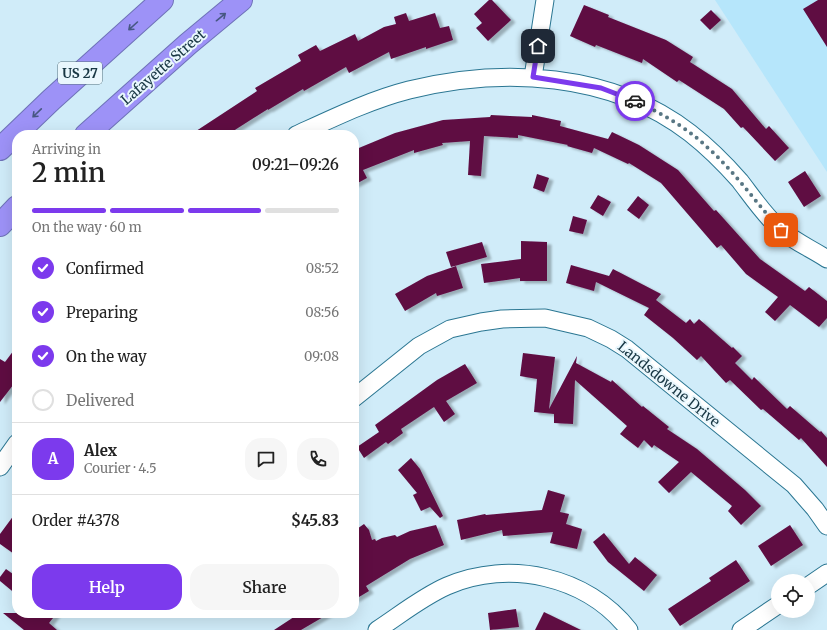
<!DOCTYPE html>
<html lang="en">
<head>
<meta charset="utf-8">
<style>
	body { margin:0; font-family:Merriweather,serif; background:#f6f6f6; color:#222; height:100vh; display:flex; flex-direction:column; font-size:15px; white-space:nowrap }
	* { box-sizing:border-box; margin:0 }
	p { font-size:13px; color:#767676 }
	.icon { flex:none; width:22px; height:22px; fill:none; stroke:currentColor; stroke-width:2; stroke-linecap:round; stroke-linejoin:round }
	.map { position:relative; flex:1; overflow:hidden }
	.sheet { position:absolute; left:12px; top:130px; width:347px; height:488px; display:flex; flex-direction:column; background:#fff; border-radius:16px; box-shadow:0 4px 16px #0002 }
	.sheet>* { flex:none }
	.controls { position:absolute; left:771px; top:574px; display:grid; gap:8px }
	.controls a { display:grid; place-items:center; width:44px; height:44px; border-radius:50%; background:#fff; box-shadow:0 4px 16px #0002; font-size:20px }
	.pin { position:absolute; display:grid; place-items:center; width:34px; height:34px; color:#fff; margin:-17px; border-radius:8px; box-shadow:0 2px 6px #0006 }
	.courier { position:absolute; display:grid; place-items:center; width:40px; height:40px; margin:-20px; border:3px solid #7c3aed; border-radius:50%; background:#fff; color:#222; box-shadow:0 1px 5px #0007 }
	.overview em { font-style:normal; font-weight:600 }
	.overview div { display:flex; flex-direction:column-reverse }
	.overview { display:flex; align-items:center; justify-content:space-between; height:68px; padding:0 20px }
	h1 { font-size:26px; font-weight:600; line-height:30px }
	.bar { display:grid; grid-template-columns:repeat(4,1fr); gap:6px 4px; align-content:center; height:48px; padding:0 20px }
	.bar i { height:5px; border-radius:3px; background:#e0e0e0 }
	.bar .on { background:#7c3aed }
	.bar p { grid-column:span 4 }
	.line { display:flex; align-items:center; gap:10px; padding:0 20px; border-top:1px solid #e0e0e0 }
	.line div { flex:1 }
	.round { display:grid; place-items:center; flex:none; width:42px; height:42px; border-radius:16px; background:#f6f6f6 }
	ol { padding:0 20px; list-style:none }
	li { display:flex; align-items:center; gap:12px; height:44px }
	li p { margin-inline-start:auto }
	li .icon { padding:4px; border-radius:50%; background:#7c3aed; color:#fff; stroke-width:4 }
	li:last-child { color:#767676 }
	li i { width:22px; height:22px; border:2px solid #e0e0e0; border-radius:50% }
	.cta { display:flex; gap:8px; margin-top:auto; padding:8px 20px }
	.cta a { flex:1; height:46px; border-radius:16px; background:#7c3aed; color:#fff; font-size:16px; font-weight:600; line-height:46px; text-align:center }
	.cta a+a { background:#f6f6f6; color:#222 }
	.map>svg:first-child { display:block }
	.built { fill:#b6e6fb }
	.building { fill:#5f0b42; filter:url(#shadow) }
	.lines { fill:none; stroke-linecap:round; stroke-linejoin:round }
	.minor-casing { stroke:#2a7692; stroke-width:19 }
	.highway-casing { stroke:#6e72b8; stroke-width:24 }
	.minor { stroke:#fff; stroke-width:17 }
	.highway { stroke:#9d92f7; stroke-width:22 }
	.oneway { stroke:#475783 }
	.done { stroke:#587683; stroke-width:4; stroke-dasharray:0 7.2 }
	.route { stroke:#7c3aed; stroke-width:5 }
	.labels { text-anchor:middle; stroke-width:4; stroke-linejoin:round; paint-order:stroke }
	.shield { fill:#e9f7fd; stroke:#57717c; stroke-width:1 }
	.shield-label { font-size:13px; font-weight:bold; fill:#183744 }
	.street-label { font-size:14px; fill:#183744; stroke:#e9f7fd }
</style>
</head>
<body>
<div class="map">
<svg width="827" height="630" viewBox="0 0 827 630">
	<defs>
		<filter id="shadow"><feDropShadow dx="4.5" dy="2.5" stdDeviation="1" flood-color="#0004"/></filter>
	</defs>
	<rect width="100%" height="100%" fill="#d0ecf9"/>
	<path class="built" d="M715,0H827V172Z"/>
	<path class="building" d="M489,0H492L511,20L488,41L476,28L482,23L474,14Z
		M818,0H827V47L803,9Z
		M584,5L609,15L608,17L666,40L693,57L690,62L732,89L766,129L769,126L789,148L775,161L743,127L741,128L724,109L679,80L677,82L643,59L642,63L596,45L595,47L570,36Z
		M711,10L721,20L710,30L700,20Z
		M406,13L409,21L435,13L440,28L449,26L453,40L426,49V47L391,59L389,52L349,73L346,67L304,91L303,89L268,110V109L227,135H190L257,91L255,88L301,61L298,55L316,45L320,51L355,34L358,41L384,27L396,24L394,17Z
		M491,115L532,117V115L561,121L560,126L608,139L612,132L639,145L678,170L714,211L716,210L760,259L805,291L809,287L827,301V318L819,327L790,305L775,321L765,312L778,297L746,274L721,245L717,248L661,183L629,163L628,164L594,148L592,153L567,146L568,145L518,135V138L484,136L481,176L468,175L470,141L442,143L443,145L414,153V150L363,170L367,178L354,185V150L395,133L443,120L490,117Z
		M805,171L821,196L804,207L788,182Z
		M537,174L549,178L544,192L533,188Z
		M598,195L611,202L603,216L590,208Z
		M638,196L649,205L639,219L627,210Z
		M573,216L587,220L583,234L569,231Z
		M521,241L547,242V281H520V278L484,283L481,264L521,259Z
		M482,242L487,257L451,267L446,252Z
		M571,265L609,276L613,269L661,294L656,300L686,323L690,319L694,324L699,319L732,348L733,347L742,356L735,363L752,380L754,377L787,409L790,406L820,432L821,431L827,438V467L801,438L799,440L763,409L761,410L730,380L726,383L701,356L697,360L673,338L644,315L649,308L596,282L594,291L566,283Z
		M456,266L463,288L437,296L436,293L405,311L395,294L427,276Z
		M17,346V380L0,402V359L5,362Z
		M523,353L555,357L549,409L577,356L576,363L611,382L612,380L642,407L643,406L669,427L667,429L697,449L745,490L761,506L741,525L728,511L732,506L691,472L669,493L658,482L679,462L654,445L652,448L644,440L638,448L620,434L627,426L575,380L573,424L554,423V414L534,412L537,379L520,376Z
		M465,364L477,383L446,401L455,414L444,422L434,407L401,429L403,433L388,444L386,442L364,458L357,447L379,432L375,425L437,380Z
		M411,458L420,469L443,516L440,518L430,507L421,511L413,495L417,493L398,470Z
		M548,490L565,495L560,512L569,514L566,524L582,529L577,549L550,543L553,532L503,536L502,530L461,540L457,520L485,514L486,515L542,510Z
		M17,511V556L0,544V534Z
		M364,524L369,530L372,540L375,539L376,541L382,538L395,535L397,537L410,531L436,525L444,545L410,559L366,586L369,591L354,600V531Z
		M790,525L803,545L771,566L758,546Z
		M604,533L629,564L635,557L657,575L644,591L608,562L593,542Z
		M736,560L750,581L680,626L668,609L711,581L709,578Z
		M6,569L17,577V595L0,581V577Z
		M516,609L519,627L490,630L488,613Z
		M544,612L581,630H535Z
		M3,613H57L49,623L57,630H24Z
		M300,613H330L301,630H274Z"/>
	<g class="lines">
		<defs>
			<path id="minor" d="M533,77L545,0
				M296,135C333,118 370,100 409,90C503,67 611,72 690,133C708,147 725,164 740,181C753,198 765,216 781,230C795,242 812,249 827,259
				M354,398L419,346L450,329L481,322L502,319L545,318L588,328L611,339L627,349L794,485L815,509L827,526
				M0,467L17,443
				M808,586L827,573
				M377,630C400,615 422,597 447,586C509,559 587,576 629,630
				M741,630L778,605"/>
			<path id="highway" d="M86,135L188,44L241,0
				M0,149L51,100L162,0
				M0,225L17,207"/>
		</defs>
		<use href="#minor" class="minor-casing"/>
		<use href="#highway" class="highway-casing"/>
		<use href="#minor" class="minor"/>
		<use href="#highway" class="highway"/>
	</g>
	<defs><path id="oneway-shaft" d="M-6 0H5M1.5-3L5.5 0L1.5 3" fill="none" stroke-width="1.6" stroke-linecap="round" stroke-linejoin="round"/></defs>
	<g class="oneway">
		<use href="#oneway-shaft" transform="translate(221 17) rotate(-39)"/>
		<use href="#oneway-shaft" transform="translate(133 26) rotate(138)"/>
		<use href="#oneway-shaft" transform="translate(37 113) rotate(136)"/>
	</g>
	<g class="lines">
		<path class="done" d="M635,101C661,113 686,127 707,147C735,172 756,203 781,230"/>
		<path class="route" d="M538,46L533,77L601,88L635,101"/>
	</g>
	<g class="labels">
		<rect class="shield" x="58" y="62" width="44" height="22" rx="3"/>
		<g class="shield-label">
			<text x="80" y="78">US 27</text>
		</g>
		<g class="street-label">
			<text transform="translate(163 67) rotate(-41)" y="5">Lafayette Street</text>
			<text transform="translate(669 384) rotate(39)" y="5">Landsdowne Drive</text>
		</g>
	</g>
</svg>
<div class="controls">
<a><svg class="icon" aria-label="locate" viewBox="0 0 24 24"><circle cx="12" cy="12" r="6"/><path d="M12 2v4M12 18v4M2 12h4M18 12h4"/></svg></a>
</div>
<div class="pin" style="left:781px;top:230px;background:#ea580c"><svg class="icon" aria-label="bag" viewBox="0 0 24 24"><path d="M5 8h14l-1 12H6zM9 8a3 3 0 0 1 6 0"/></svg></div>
<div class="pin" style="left:538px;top:46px;background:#1f2937"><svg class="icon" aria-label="home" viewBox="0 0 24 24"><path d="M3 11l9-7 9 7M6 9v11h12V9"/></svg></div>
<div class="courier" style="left:635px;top:101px"><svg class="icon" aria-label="car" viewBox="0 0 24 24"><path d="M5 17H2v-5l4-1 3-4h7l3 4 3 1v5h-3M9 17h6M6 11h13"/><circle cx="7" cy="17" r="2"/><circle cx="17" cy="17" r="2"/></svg></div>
<section class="sheet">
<div class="overview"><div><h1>2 min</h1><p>Arriving in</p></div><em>09:21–09:26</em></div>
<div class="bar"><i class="on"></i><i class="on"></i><i class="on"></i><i></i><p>On the way · 60 m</p></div>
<ol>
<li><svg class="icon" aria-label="check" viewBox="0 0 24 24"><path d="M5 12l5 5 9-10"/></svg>Confirmed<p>08:52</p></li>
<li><svg class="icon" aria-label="check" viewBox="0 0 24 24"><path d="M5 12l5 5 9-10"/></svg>Preparing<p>08:56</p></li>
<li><svg class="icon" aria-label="check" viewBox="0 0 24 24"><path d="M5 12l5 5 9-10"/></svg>On the way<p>09:08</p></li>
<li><i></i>Delivered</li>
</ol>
<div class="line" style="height:72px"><b class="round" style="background:#7c3aed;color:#fff">A</b><div><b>Alex</b><p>Courier · 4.5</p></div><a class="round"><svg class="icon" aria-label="chat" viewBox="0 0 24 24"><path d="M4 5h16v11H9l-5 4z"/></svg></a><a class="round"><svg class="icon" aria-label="phone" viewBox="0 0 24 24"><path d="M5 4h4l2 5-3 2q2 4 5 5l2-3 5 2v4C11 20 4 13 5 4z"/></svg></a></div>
<div class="line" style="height:52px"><div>Order #4378</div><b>$45.83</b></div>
<div class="cta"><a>Help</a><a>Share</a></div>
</section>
</div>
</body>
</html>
